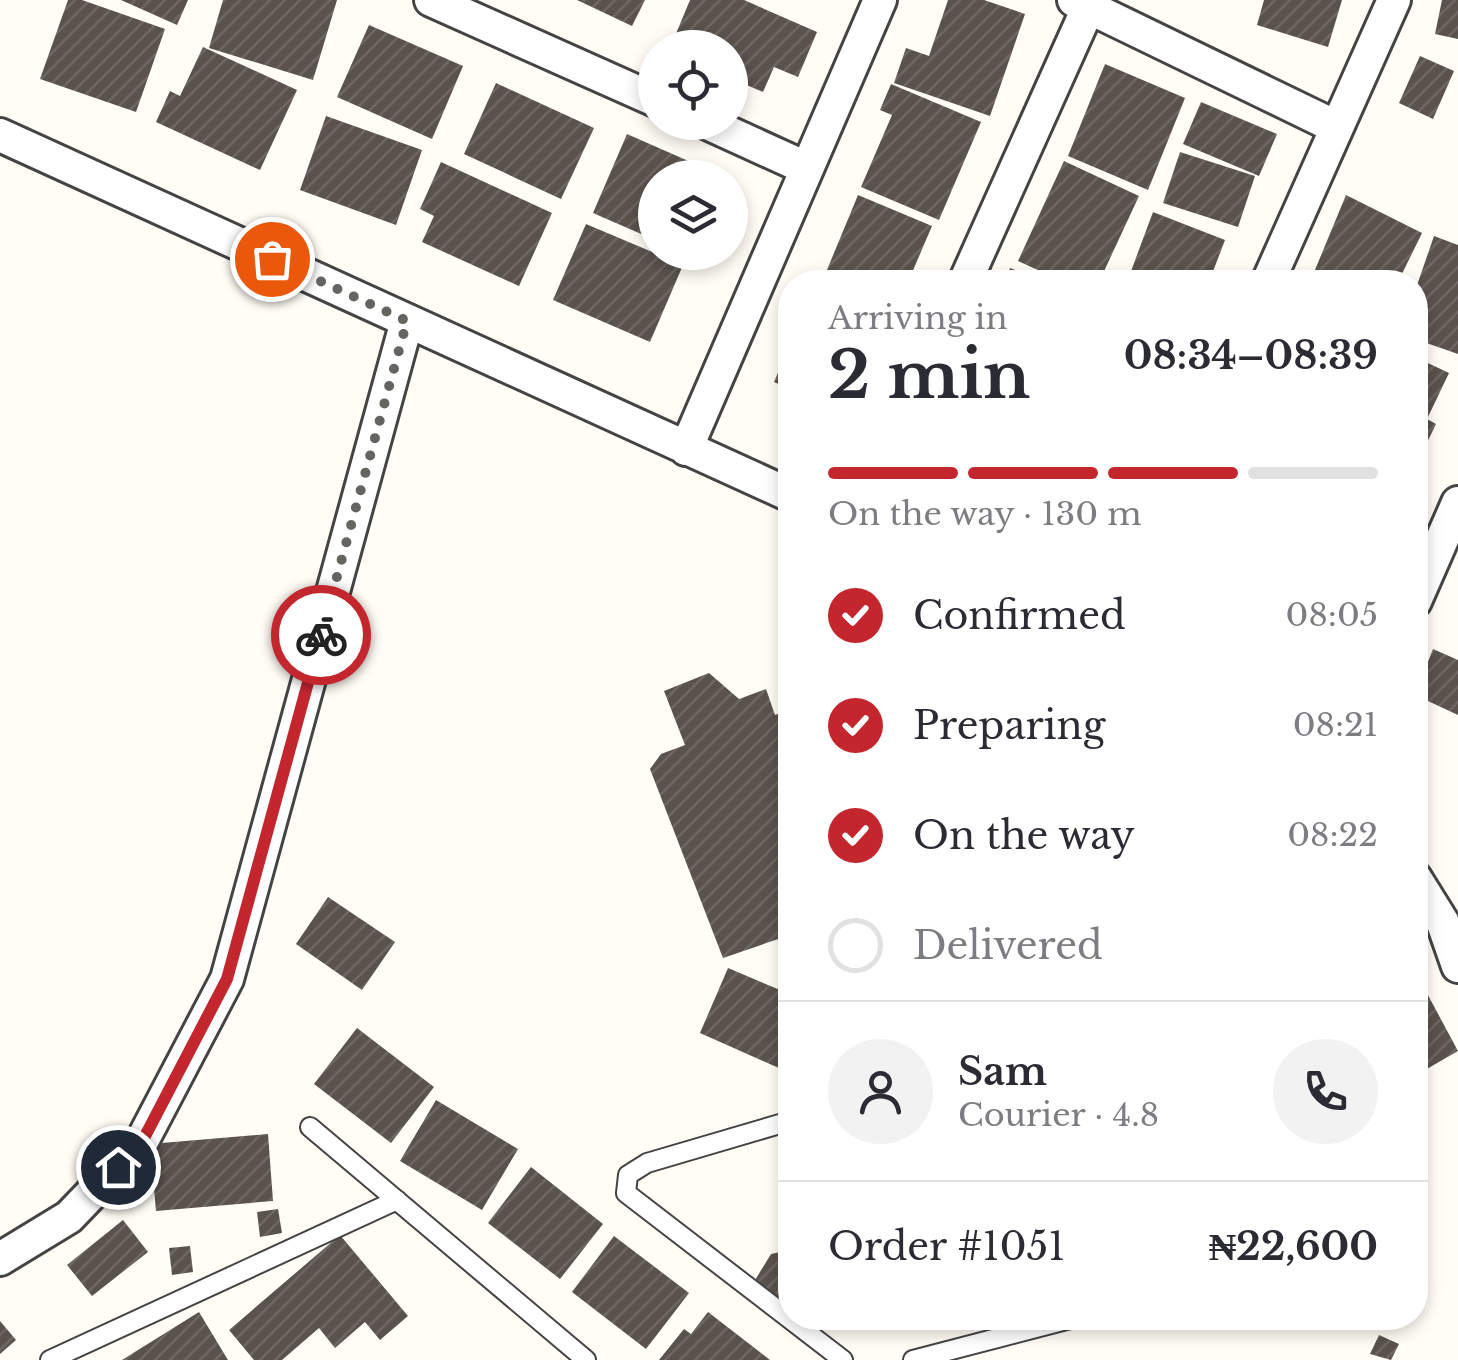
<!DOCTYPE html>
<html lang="en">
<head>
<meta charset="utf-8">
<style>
	body { margin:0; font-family:"Libre Baskerville",serif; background:#f2f2f3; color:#2b2b33; height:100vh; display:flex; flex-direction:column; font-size:38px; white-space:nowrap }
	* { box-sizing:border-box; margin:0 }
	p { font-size:32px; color:#7c7c81 }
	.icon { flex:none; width:55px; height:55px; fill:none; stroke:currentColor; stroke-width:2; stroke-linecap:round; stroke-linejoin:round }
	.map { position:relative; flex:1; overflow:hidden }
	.details { position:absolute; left:778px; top:270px; width:650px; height:1060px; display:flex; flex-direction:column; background:#fff; border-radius:40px; box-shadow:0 5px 15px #0003 }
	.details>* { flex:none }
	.fabs { position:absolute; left:638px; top:30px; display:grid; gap:20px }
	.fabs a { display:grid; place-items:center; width:110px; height:110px; border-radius:50%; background:#fff; box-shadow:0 5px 15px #0003; font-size:50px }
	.pin { position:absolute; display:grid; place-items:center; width:85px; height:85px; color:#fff; margin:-42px; border:5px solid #fff; border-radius:50%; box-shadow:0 2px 10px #0007 }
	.courier { position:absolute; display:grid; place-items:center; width:100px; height:100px; margin:-50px; border:8px solid #c4262e; border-radius:50%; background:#fff; color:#222; box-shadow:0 2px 12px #0007 }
	.head em { font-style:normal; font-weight:700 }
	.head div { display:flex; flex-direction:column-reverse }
	.head { display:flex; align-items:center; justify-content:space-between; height:170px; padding:0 50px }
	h1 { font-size:65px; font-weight:700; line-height:75px }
	.bar { display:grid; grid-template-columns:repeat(4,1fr); gap:15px 10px; align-content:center; height:120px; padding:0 50px }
	.bar i { height:12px; border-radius:8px; background:#e1e1e2 }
	.bar .selected { background:#c4262e }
	.bar p { grid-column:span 4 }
	.line { display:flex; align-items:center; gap:25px; padding:0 50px; border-top:2px solid #e1e1e2 }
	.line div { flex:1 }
	.round { display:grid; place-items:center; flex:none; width:105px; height:105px; border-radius:52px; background:#f2f2f3 }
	ol { padding:0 50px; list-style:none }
	li { display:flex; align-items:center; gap:30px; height:110px }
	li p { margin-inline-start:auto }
	li .icon { padding:10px; border-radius:50%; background:#c4262e; color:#fff; stroke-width:4 }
	li:last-child { color:#7c7c81 }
	li i { width:55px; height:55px; border:5px solid #e1e1e2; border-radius:50% }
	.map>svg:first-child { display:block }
	.building { fill:url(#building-hatch) }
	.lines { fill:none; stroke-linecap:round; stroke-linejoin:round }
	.service-casing { stroke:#444; stroke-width:22 }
	.minor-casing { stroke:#444; stroke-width:38 }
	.service { stroke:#fff; stroke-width:18 }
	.minor { stroke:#fff; stroke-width:32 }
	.done { stroke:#646461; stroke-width:10; stroke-dasharray:0 18 }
	.route { stroke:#c4262e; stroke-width:12 }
</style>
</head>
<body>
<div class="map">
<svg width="1458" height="1360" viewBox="0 0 1458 1360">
	<defs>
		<pattern id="building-hatch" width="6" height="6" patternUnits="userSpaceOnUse" patternTransform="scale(2.5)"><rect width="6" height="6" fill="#5a524d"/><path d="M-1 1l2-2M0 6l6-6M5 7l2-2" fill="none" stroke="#6d6662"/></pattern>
	</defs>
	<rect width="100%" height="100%" fill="#fffdf5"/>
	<path class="building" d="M68,0H82L165,29L136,112L40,79Z
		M121,0H188L177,25Z
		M223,0H337L313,80L209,48Z
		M577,0H645L632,26Z
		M690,0H744L817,32L798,77L774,67L763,92L730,78V48H670Z
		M948,0H984L1025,14L990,116L894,83L906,48L929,56Z
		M1264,0H1342L1328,47L1257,25Z
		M1442,0H1458V39L1435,34Z
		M369,25L463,66L432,139L337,97Z
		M203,47L297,90L260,170L156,122L170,91L180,96Z
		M1420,56L1454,71L1433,119L1399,103Z
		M1105,64L1185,98L1148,190L1068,156Z
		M496,83L594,128L561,199L464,154Z
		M891,84L981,122L939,220L861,187L892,115L880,110Z
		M1201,102L1277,134L1259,176L1183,144Z
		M326,116L422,150L396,225L300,190Z
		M627,134L727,178H655V240L593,213Z
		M1180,152L1255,176L1238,227L1163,203Z
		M1064,161L1139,196L1099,282H1064L1018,261Z
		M441,162L552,213L519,286L422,242L434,216L420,209Z
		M858,195L932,226L908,282H822Z
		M1346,195L1422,233L1398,282H1310Z
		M1153,212L1225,240L1209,282H1127Z
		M586,224L683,265L650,342L553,300Z
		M1434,236L1458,245V354L1415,339V291Z
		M1010,268L1048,282H1005Z
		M790,345V389L774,382Z
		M1415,357L1449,373L1427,419L1436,424L1419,459L1415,457Z
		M1433,649L1458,660V715L1415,695Z
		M709,673L739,699L766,689L775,715L790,709V935L723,958L650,769L661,754L685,745L664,691Z
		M328,897L395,942L362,990L296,944Z
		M790,965V1073L700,1033L728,968L780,990Z
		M1415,971L1458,1051L1425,1070L1415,1052Z
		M357,1028L434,1087L391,1143L314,1084Z
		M436,1100L518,1149L482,1210L400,1161Z
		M268,1134L273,1201L156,1211L150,1144Z
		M531,1167L603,1224L560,1279L488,1223Z
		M278,1209L282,1233L260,1237L257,1212Z
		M123,1220L148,1252L92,1296L67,1265Z
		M340,1235L408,1316L380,1340L365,1322L335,1348L319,1328L282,1360H254L229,1330Z
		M614,1236L689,1293L646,1349L572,1292Z
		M190,1246L193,1272L172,1275L169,1248Z
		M790,1250V1309L752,1285L771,1254Z
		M199,1312L228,1360H122Z
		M708,1312L770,1360H659L684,1329L691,1334Z
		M0,1321L16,1340L0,1354Z
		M1379,1335L1399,1344L1391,1360L1370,1354Z"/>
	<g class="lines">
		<defs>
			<path id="service" d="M790,1121L647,1163L628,1175L626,1193L843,1360
				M310,1127L586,1360
				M50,1360L397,1200
				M913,1360L1074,1318"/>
			<path id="minor" d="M431,0L655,100
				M1074,0L1336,127
				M705,122L806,168
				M0,135L790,495
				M965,282L1089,6
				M1268,282L1394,0
				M686,449L880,0
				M1415,601L1458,503
				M1415,878L1443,923L1458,966
				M0,1259L69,1217L142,1141L227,979L407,321"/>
		</defs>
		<use href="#service" class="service-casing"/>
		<use href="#minor" class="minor-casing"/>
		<use href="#service" class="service"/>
		<use href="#minor" class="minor"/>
	</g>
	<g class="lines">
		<path class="done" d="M272,259L407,321L321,635"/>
		<path class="route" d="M118,1167L142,1142L227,979L321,635"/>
	</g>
</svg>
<div class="fabs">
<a><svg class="icon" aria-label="locate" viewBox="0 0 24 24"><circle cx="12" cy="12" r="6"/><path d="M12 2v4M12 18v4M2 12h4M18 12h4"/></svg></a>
<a><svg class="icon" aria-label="layers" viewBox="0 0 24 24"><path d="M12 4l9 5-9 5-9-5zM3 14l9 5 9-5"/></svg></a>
</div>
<div class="pin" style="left:272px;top:259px;background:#ea580c"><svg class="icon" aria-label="bag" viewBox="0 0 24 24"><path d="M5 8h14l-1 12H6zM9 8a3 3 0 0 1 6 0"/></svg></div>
<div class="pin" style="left:118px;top:1167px;background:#1f2937"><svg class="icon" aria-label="home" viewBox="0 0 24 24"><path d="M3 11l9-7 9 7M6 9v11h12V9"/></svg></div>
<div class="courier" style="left:321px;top:635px"><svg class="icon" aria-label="bike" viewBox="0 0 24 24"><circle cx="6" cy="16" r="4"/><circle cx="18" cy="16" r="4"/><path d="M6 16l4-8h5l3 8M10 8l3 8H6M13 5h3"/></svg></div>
<section class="details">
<div class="head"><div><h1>2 min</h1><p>Arriving in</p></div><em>08:34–08:39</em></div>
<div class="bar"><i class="selected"></i><i class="selected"></i><i class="selected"></i><i></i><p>On the way · 130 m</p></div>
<ol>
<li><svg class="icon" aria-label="check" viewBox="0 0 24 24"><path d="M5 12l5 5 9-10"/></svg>Confirmed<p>08:05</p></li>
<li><svg class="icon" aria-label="check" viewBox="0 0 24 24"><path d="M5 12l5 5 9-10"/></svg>Preparing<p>08:21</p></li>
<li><svg class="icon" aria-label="check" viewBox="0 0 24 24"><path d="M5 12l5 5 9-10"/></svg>On the way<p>08:22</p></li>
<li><i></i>Delivered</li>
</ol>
<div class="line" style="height:180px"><a class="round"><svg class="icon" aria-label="person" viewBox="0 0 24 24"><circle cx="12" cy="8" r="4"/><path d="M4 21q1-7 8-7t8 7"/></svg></a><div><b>Sam</b><p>Courier · 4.8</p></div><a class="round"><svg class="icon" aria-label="phone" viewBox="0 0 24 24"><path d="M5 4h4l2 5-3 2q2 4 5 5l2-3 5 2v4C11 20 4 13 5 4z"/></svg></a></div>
<div class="line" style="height:130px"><div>Order #1051</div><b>₦22,600</b></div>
</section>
</div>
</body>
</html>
